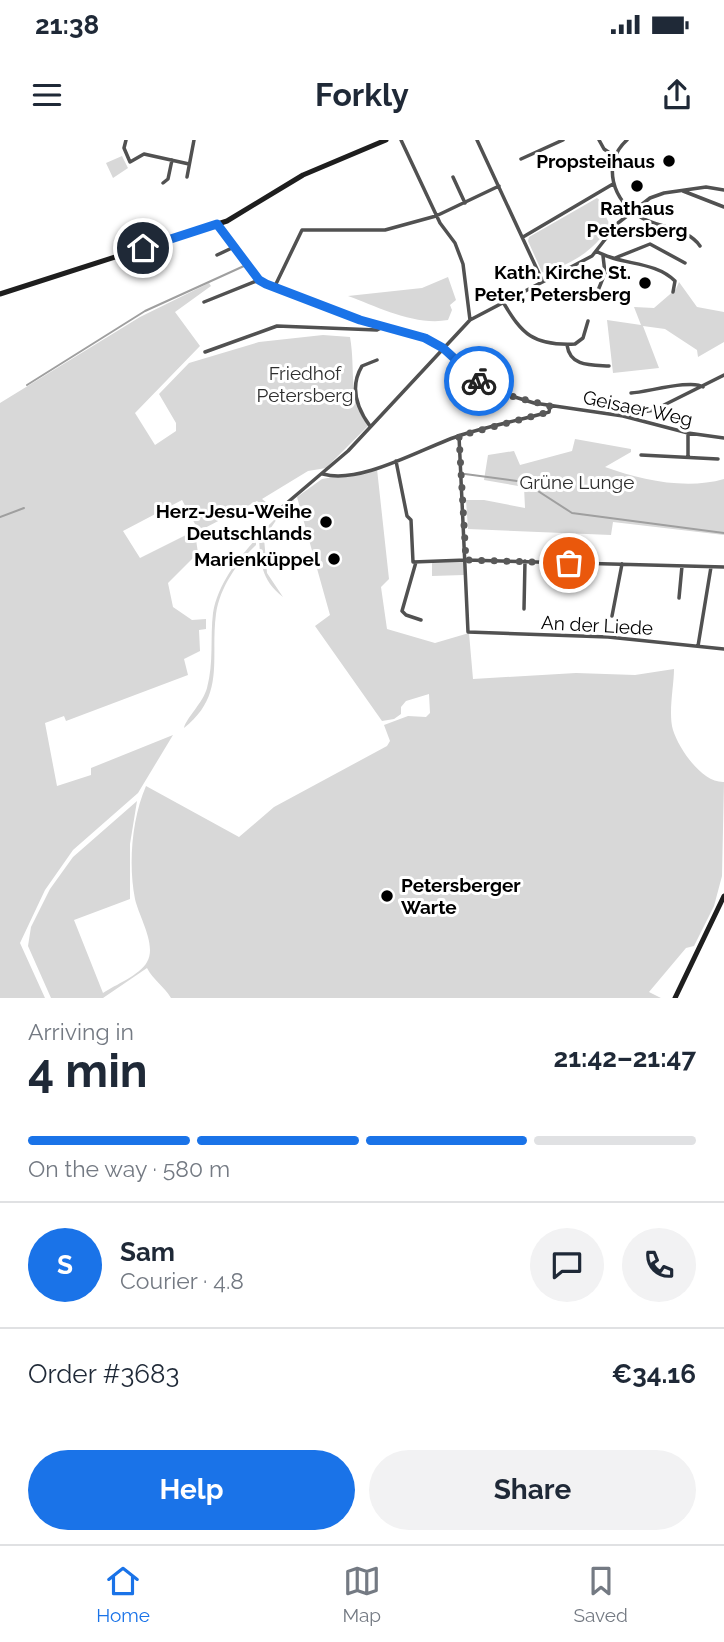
<!DOCTYPE html>
<html lang="en">
<head>
<meta charset="utf-8">
<style>
	body { margin:0; font-family:Raleway,sans-serif; background:#f2f2f3; color:#1f2937; height:100vh; display:flex; flex-direction:column; font-size:26px; white-space:nowrap }
	* { box-sizing:border-box; margin:0 }
	p { font-size:23px; color:#747a83 }
	.icon { flex:none; width:38px; height:38px; fill:none; stroke:currentColor; stroke-width:2; stroke-linecap:round; stroke-linejoin:round }
	.map { position:relative; height:858px; overflow:hidden }
	.panel { display:flex; flex-direction:column; background:#fff; flex:1 }
	.panel>* { flex:none }
	.pin { position:absolute; display:grid; place-items:center; width:60px; height:60px; color:#fff; margin:-30px; border:4px solid #fff; border-radius:50%; box-shadow:0 2px 7px #0007 }
	.courier { position:absolute; display:grid; place-items:center; width:70px; height:70px; margin:-35px; border:5px solid #1a73e8; border-radius:50%; background:#fff; color:#222; box-shadow:0 2px 9px #0007 }
	.overview em { font-style:normal; font-weight:700 }
	.overview div { display:flex; flex-direction:column-reverse }
	.overview { display:flex; align-items:center; justify-content:space-between; height:119px; padding:0 28px }
	h1 { font-size:46px; font-weight:700; line-height:52px }
	.bar { display:grid; grid-template-columns:repeat(4,1fr); gap:10px 7px; align-content:center; height:84px; padding:0 28px }
	.bar i { height:9px; border-radius:5px; background:#e0e1e3 }
	.bar .selected { background:#1a73e8 }
	.bar p { grid-column:span 4 }
	.line { display:flex; align-items:center; gap:18px; padding:0 28px; border-top:2px solid #e0e1e3 }
	.line div { flex:1 }
	.round { display:grid; place-items:center; flex:none; width:74px; height:74px; border-radius:37px; background:#f2f2f3 }
	.button { display:flex; gap:14px; margin-top:auto; padding:14px 28px }
	.button a { flex:1; height:80px; border-radius:42px; background:#1a73e8; color:#fff; font-size:28px; font-weight:700; line-height:80px; text-align:center }
	.button a+a { background:#f2f2f3; color:#1f2937 }
	.status { display:flex; justify-content:space-between; align-items:center; height:49px; padding:0 35px; background:#fff; direction:ltr }
	.status svg { height:19px; fill:currentColor }
	header { display:flex; justify-content:space-between; align-items:center; height:91px; padding:0 28px; background:#fff; font-size:32px; font-weight:700 }
	.dock { display:flex; justify-content:space-around; align-items:center; height:98px; border-top:2px solid #e0e1e3; background:#fff; font-size:19px; color:#747a83 }
	.dock a { display:grid; justify-items:center; gap:4px }
	.dock .selected { color:#1a73e8 }
	.map>svg:first-child { display:block }
	.green { fill:#d8d8d8; fill-rule:evenodd }
	.lines { fill:none; stroke-linecap:round; stroke-linejoin:round }
	.stream { stroke:#9f9f9f; stroke-width:2 }
	.street { stroke:#515151; stroke-width:3.5 }
	.secondary { stroke:#1e1e1e; stroke-width:5 }
	.done { stroke:#595959; stroke-width:7; stroke-dasharray:0 12.6 }
	.route { stroke:#1a73e8; stroke-width:9 }
	.poi-dot { fill:#000; stroke:#fff; stroke-width:2.5 }
	.labels { text-anchor:middle; stroke-width:6; stroke-linejoin:round; paint-order:stroke }
	.poi-label { font-size:19px; font-weight:bold; fill:#000; stroke:#fff; text-anchor:end }
	.park-label { font-size:19px; fill:#2f2f2f; stroke:#fff }
	.street-label { font-size:19px; fill:#000; stroke:#fff }
</style>
</head>
<body>
<div class="status"><b>21:38</b><svg viewBox="0 0 49 12"><path d="M0 12V9h3v3zM5 12V6h3v6zM10 12V3h3v9zM15 12V0h3v12zM26 1h20v11H26zM47 4h2v5h-2z"/></svg></div>
<header><svg class="icon" aria-label="menu" viewBox="0 0 24 24"><path d="M4 6h16M4 12h16M4 18h16"/></svg>Forkly<svg class="icon" aria-label="share" viewBox="0 0 24 24"><path d="M12 15V3M7 8l5-5 5 5M5 13v7h14v-7"/></svg></header>
<div class="map">
<svg width="724" height="858" viewBox="0 0 724 858">
	<rect width="100%" height="100%" fill="#fff"/>
	<path class="green" d="M122,16L128,28L113,38L106,23Z
		M597,58L603,63L601,67L610,85C593,112 575,121 546,133L542,132L528,101L529,97Z
		M448,137L456,160L450,165L452,170L448,180C415,186 378,167 348,156L422,148Z
		M679,142L697,167L724,172V202L698,217L697,210L665,189L643,186L659,228L613,233L607,180L641,185L634,167L654,168L676,149Z
		M209,143L211,146L175,172L200,206L135,273L155,305L176,291V283L159,254L189,223L259,202L323,195L350,197C356,231 347,257 368,286L326,328L308,331L262,359L276,370L272,374L257,361L195,393L198,413L168,443L173,467L192,480L206,479V489L199,490L200,511L184,519L188,535L66,581L64,576L45,583L57,646L91,635V628L173,595L138,653L73,710L45,750L20,803L45,858H0V263L140,177ZM182,360L195,384L194,391L140,418L123,391Z
		M575,299L631,309V312L605,327C641,340 686,350 724,339V395L613,382L611,395L468,389L466,360H484L525,368L524,347L484,340L488,315L514,311L520,325L572,311Z
		M377,329L389,439L381,447L387,489L435,503L469,493L473,539L576,533L635,535L674,529C674,546 668,573 673,590C679,609 702,643 724,642L722,736L714,766L694,806L686,808L649,852L661,858H171C164,846 153,840 147,828L103,858H51L28,806L31,787L50,749L73,717L137,661L130,704V759L74,780L103,853C115,845 140,835 147,822C157,805 139,777 135,759C128,724 132,678 146,646L239,697L274,667L387,606L390,601L384,585L408,576L426,577L430,573L429,554L406,561L401,567V574L394,579L382,581L315,486L330,475L297,357L322,339Z
		M294,360L295,363L279,376L264,398L267,433L283,457C261,440 260,422 259,395Z
		M256,399V405C237,423 220,447 216,474C210,519 226,555 184,588C186,578 203,563 207,548C214,522 210,498 213,473C218,444 237,420 256,399Z
		M464,420V435L432,436V422Z"/>
	<g class="lines">
		<path class="stream" d="M27,245L145,171L244,126
			M465,334L524,342L572,373L724,393
			M0,377L24,368"/>
		<path class="street" d="M126,0L124,8L130,22L144,14L189,24
			M401,0L440,83L455,103L463,124L470,180
			M477,0L542,140
			M599,0L604,9L614,16
			M627,0C601,23 612,62 642,78C660,88 688,88 700,106
			M521,19L563,0
			M187,37L194,0
			M453,37L465,63
			M163,43L168,39L172,20
			M683,51L724,67
			M217,85L259,140L266,144L360,180L425,198L443,208L469,235L499,252L534,263L623,276L688,293L724,298
			M523,97L613,44
			M596,111C621,126 654,120 675,141L673,152
			M217,115L234,107
			M615,118L650,104L685,123
			M274,148L302,90H385L436,76L499,46
			M597,153L605,133L603,116
			M204,162L259,140
			M503,162C522,194 533,206 575,204L583,198L588,181
			M567,205C570,227 591,225 609,226
			M205,212L277,186L377,190L383,187
			M455,252L469,235
			M631,253C647,252 693,239 703,247
			M625,275L654,270L724,235
			M370,286C356,267 350,246 362,226L377,220
			M459,296L468,492L608,497L724,509
			M641,315L718,319
			M688,316V293
			M396,321L407,376L411,380L413,422L466,420L724,427
			M323,334C361,345 424,307 461,295C490,286 520,280 549,272L550,266
			M281,368L348,311L470,180L592,116L618,83L650,58L664,53L706,47L724,50
			M416,422L402,471L406,475L421,480
			M679,458L682,426
			M524,469L525,421
			M612,476L622,424
			M698,506L711,427"/>
		<path class="secondary" d="M0,154L227,81L303,35L386,0
			M675,858L724,756"/>
	</g>
	<g class="lines">
		<path class="done" d="M479,241L499,253L550,266L549,272L459,296L466,420L569,423"/>
		<path class="route" d="M143,108L217,84L259,140L266,144L360,180L425,198L443,208L479,241"/>
	</g>
	<g class="poi-dot">
		<circle cx="669" cy="21" r="7"/>
		<circle cx="637" cy="46" r="7"/>
		<circle cx="645" cy="143" r="7"/>
		<circle cx="326" cy="382" r="7"/>
		<circle cx="334" cy="419" r="7"/>
		<circle cx="387" cy="756" r="7"/>
	</g>
	<g class="labels">
		<g class="poi-label">
			<text x="655" y="28">Propsteihaus</text>
			<text x="637" y="75" text-anchor="middle">Rathaus<tspan x="637" dy="22">Petersberg</tspan></text>
			<text x="631" y="139">Kath. Kirche St.<tspan x="631" dy="22">Peter, Petersberg</tspan></text>
			<text x="312" y="378">Herz-Jesu-Weihe<tspan x="312" dy="22">Deutschlands</tspan></text>
			<text x="320" y="426">Marienküppel</text>
			<text x="401" y="752" text-anchor="start">Petersberger<tspan x="401" dy="22">Warte</tspan></text>
		</g>
		<g class="park-label">
			<text x="305" y="240">Friedhof<tspan x="305" dy="22">Petersberg</tspan></text>
			<text x="577" y="349">Grüne Lunge</text>
		</g>
		<g class="street-label">
			<text transform="translate(638 268) rotate(12)" y="7">Geisaer Weg</text>
			<text transform="translate(597 485) rotate(3)" y="7">An der Liede</text>
		</g>
	</g>
</svg>
<div class="pin" style="left:569px;top:423px;background:#ea580c"><svg class="icon" aria-label="bag" viewBox="0 0 24 24"><path d="M5 8h14l-1 12H6zM9 8a3 3 0 0 1 6 0"/></svg></div>
<div class="pin" style="left:143px;top:108px;background:#1f2937"><svg class="icon" aria-label="home" viewBox="0 0 24 24"><path d="M3 11l9-7 9 7M6 9v11h12V9"/></svg></div>
<div class="courier" style="left:479px;top:241px"><svg class="icon" aria-label="bike" viewBox="0 0 24 24"><circle cx="6" cy="16" r="4"/><circle cx="18" cy="16" r="4"/><path d="M6 16l4-8h5l3 8M10 8l3 8H6M13 5h3"/></svg></div>
</div>
<section class="panel">
<div class="overview"><div><h1>4 min</h1><p>Arriving in</p></div><em>21:42–21:47</em></div>
<div class="bar"><i class="selected"></i><i class="selected"></i><i class="selected"></i><i></i><p>On the way · 580 m</p></div>
<div class="line" style="height:126px"><b class="round" style="background:#1a73e8;color:#fff">S</b><div><b>Sam</b><p>Courier · 4.8</p></div><a class="round"><svg class="icon" aria-label="chat" viewBox="0 0 24 24"><path d="M4 5h16v11H9l-5 4z"/></svg></a><a class="round"><svg class="icon" aria-label="phone" viewBox="0 0 24 24"><path d="M5 4h4l2 5-3 2q2 4 5 5l2-3 5 2v4C11 20 4 13 5 4z"/></svg></a></div>
<div class="line" style="height:91px"><div>Order #3683</div><b>€34.16</b></div>
<div class="button"><a>Help</a><a>Share</a></div>
</section>
<nav class="dock">
<a class="selected"><svg class="icon" aria-label="home" viewBox="0 0 24 24"><path d="M3 11l9-7 9 7M6 9v11h12V9"/></svg>Home</a>
<a><svg class="icon" aria-label="map" viewBox="0 0 24 24"><path d="M3 6l6-2 6 2 6-2v14l-6 2-6-2-6 2zM9 4v14M15 6v14"/></svg>Map</a>
<a><svg class="icon" aria-label="saved" viewBox="0 0 24 24"><path d="M7 4h10v16l-5-4-5 4z"/></svg>Saved</a>
</nav>
</body>
</html>
